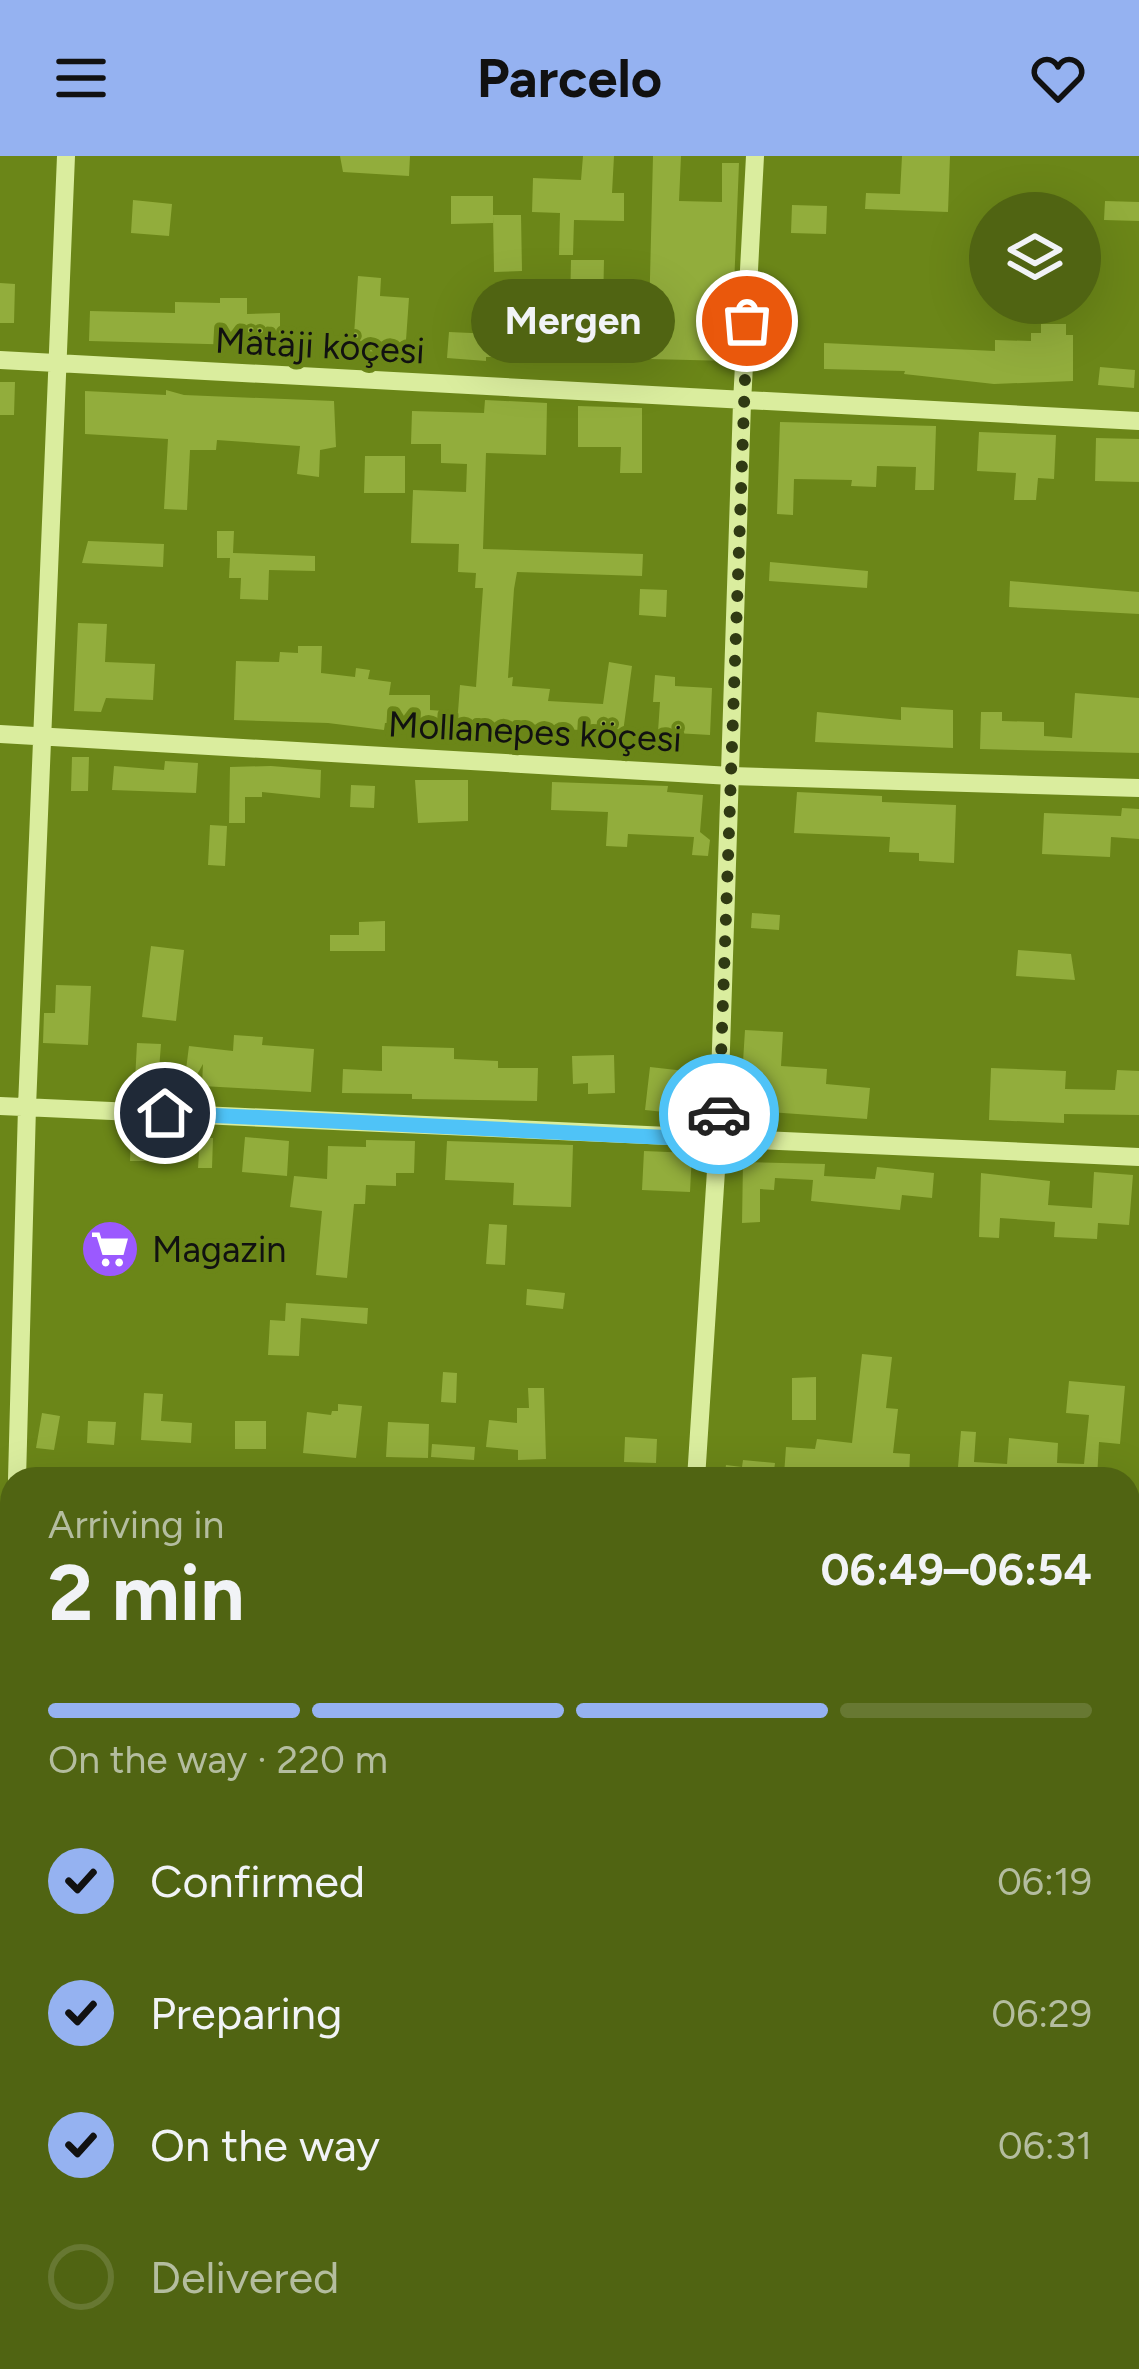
<!DOCTYPE html>
<html lang="en">
<head>
<meta charset="utf-8">
<style>
	body { margin:0; font-family:Figtree,sans-serif; background:#5a6d20; color:#f1f3f6; height:100vh; display:flex; flex-direction:column; font-size:45px; white-space:nowrap }
	* { box-sizing:border-box; margin:0 }
	p { font-size:39px; color:#b4bd9f }
	.icon { flex:none; width:66px; height:66px; fill:none; stroke:currentColor; stroke-width:2; stroke-linecap:round; stroke-linejoin:round }
	.map { position:relative; flex:1; overflow:hidden }
	.drawer { position:absolute; left:0px; top:1311px; width:1140px; height:903px; display:flex; flex-direction:column; background:#506412; border-radius:36px 36px 0 0; box-shadow:0 12px 48px #0002 }
	.drawer>* { flex:none }
	.fabs { position:absolute; left:969px; top:36px; display:grid; gap:24px }
	.fabs a { display:grid; place-items:center; width:132px; height:132px; border-radius:50%; background:#506412; box-shadow:0 12px 48px #0002; font-size:60px }
	.pin { position:absolute; display:grid; place-items:center; width:102px; height:102px; color:#fff; margin:-51px; border:6px solid #fff; border-radius:50%; box-shadow:0 3px 12px #0007 }
	.courier { position:absolute; display:grid; place-items:center; width:120px; height:120px; margin:-60px; border:9px solid #4fc3f7; border-radius:50%; background:#fff; color:#222; box-shadow:0 3px 15px #0007 }
	.bubble { position:absolute; height:84px; border-radius:42px; background:#506412; box-shadow:0 12px 48px #0002; font-size:39px; font-weight:700; line-height:84px; text-align:center }
	.summary em { font-style:normal; font-weight:700 }
	.summary div { display:flex; flex-direction:column-reverse }
	.summary { display:flex; align-items:center; justify-content:space-between; height:204px; padding:0 48px }
	h1 { font-size:78px; font-weight:700; line-height:90px }
	.bar { display:grid; grid-template-columns:repeat(4,1fr); gap:18px 12px; align-content:center; height:144px; padding:0 48px }
	.bar i { height:15px; border-radius:9px; background:#677832 }
	.bar .active { background:#95b2f1 }
	.bar p { grid-column:span 4 }
	ol { padding:0 48px; list-style:none }
	li { display:flex; align-items:center; gap:36px; height:132px }
	li p { margin-inline-start:auto }
	li .icon { padding:12px; border-radius:50%; background:#95b2f1; color:#111; stroke-width:4 }
	li:last-child { color:#b4bd9f }
	li i { width:66px; height:66px; border:6px solid #677832; border-radius:50% }
	header { display:flex; justify-content:space-between; align-items:center; height:156px; padding:0 48px; background:#95b2f1; color:#111; font-size:54px; font-weight:700 }
	.map>svg:first-child { display:block }
	.building { fill:#92ad3c }
	.lines { fill:none; stroke-linecap:round; stroke-linejoin:round }
	.minor { stroke:#daed9e; stroke-width:18 }
	.done { stroke:#303a13; stroke-width:12; stroke-dasharray:0 21.6 }
	.route { stroke:#4fc3f7; stroke-width:15 }
	.labels { text-anchor:middle; stroke-width:10; stroke-linejoin:round; paint-order:stroke }
	.street-label { font-size:36px; fill:#111; stroke:#6b8618 }
	.poi-label { font-size:36px; fill:#111; stroke:#6b8618; text-anchor:start }
</style>
</head>
<body>
<header><svg class="icon" aria-label="menu" viewBox="0 0 24 24"><path d="M4 6h16M4 12h16M4 18h16"/></svg>Parcelo<svg class="icon" aria-label="heart" viewBox="0 0 24 24"><path d="M12 20l-8-8c-3-5 5-10 8-4 3-6 11-1 8 4z"/></svg></header>
<div class="map">
<svg width="1139" height="2213" viewBox="0 0 1139 2213">
	<rect width="100%" height="100%" fill="#6b8618"/>
	<path class="building" d="M340,0H410L409,20L343,16Z
		M583,0H614L612,37H624V65L574,64L573,99H559L560,57L532,56L533,22L581,24Z
		M653,0H681L679,45L722,46V7H739L731,205L648,203Z
		M902,0H950L948,56L865,53L866,37L900,38Z
		M451,40H493V67L451,68Z
		M133,44L172,48L169,80L131,77Z
		M1105,45L1139,46V65L1104,64Z
		M792,49L827,50L826,78L791,77Z
		M493,59H521L522,115L494,116Z
		M571,104H604L602,201H486V205L447,202L449,176L537,180V152H570Z
		M358,120L381,122L380,140L409,142L405,198L353,194Z
		M0,127L15,128L14,167H0Z
		M220,142H247V158L280,157V190L89,185L90,155L175,157V146L220,147Z
		M1041,168H1066V179H1073V225L994,228L904,218L905,215L824,213V187L995,195V184L1031,185V177H1041Z
		M1100,211L1135,214L1134,232L1098,229Z
		M0,226H15L14,259H0Z
		M166,234L184,239L334,245L336,291L320,294L319,321L297,318L300,290L217,284L216,294H190L187,354L164,353L168,283L85,278V235L166,239Z
		M485,244L547,247L546,299L486,297L483,393L643,398L642,420L517,416L514,433L508,522L513,521L512,530L550,533L548,545L603,548L609,506L632,510L623,576L585,571V574L545,573V576L517,573V568L471,566L470,574L438,571V567H385L384,574L328,567L234,564L236,505L279,506L280,496L298,497V490H322L321,517L355,521L356,512L370,514L368,523L391,526L389,539H430V554L458,556L460,529L476,531L483,432H475L476,417L458,416L459,388L411,387L413,334L466,336L467,308L441,307V288H411L412,255L484,257Z
		M578,250L642,252V317H620L621,291H578Z
		M780,266L936,270L934,334H915L916,311L877,310L876,331L851,330L852,324L794,323L793,359L777,358Z
		M979,276L1056,279L1054,323L1038,322L1036,344H1014L1016,317L977,315Z
		M1096,282L1139,283V326L1095,325Z
		M365,300H405V337H364Z
		M217,375H234L233,397L315,400V415L269,414L268,444L240,443L241,422H229L230,402H217Z
		M88,385L164,388L163,411L82,407Z
		M770,406L868,415L867,432L769,425Z
		M1010,425L1139,436V458L1009,451Z
		M640,433L667,434L666,461L639,459Z
		M78,467L107,468L105,506L155,508L153,544L106,542L101,556L74,555Z
		M655,519L675,521V530L712,532L710,579L658,576L660,546H653Z
		M1075,537L1139,542V597L980,593L981,556H1002V565L1044,566V580L1072,582Z
		M901,551L953,554V592L815,586L817,556L901,564Z
		M72,601H89L88,635H71Z
		M165,605L198,607L196,637L112,634L114,610L164,614Z
		M271,610L321,614L320,642L262,636V641H245V667H229L230,611Z
		M415,624H468V665L418,667Z
		M552,626L668,630L667,636L703,639L700,676L710,684L708,700L692,699L694,681L628,678L627,691L606,690L608,656L551,654Z
		M351,629L375,630L374,652L350,651Z
		M797,636L882,640V646L956,649L954,707L919,705V697L889,696L890,681L794,677Z
		M1122,652L1139,653V683L1111,681L1110,701L1042,698L1044,657L1121,660Z
		M210,669L227,670L225,710L208,709Z
		M752,757L780,759L779,774L751,772Z
		M385,765V795H330V779H359V766Z
		M151,790L184,794L176,865L142,861Z
		M1018,794L1071,798L1075,824L1016,820Z
		M56,829L91,830L88,889L43,887L44,857H55Z
		M745,874L783,876L781,910L827,913L826,928L870,932L867,963L740,954Z
		M234,879L263,881L262,889L314,893L311,936L202,930L203,908L182,945L189,890L233,895Z
		M137,887L161,888L158,927L135,925Z
		M382,890L454,892V903L498,905V912H538L537,945L412,943V938L342,937L343,913L382,915Z
		M614,899L615,937L588,938V927L573,928L572,900Z
		M650,911L703,917L698,944L676,940L674,957L645,954Z
		M991,912L1066,915L1065,933L1115,934L1117,914L1139,915V959L1064,958V967L989,964Z
		M131,974L155,975L154,1005H130Z
		M200,981L213,982L212,1012H198Z
		M245,981L289,985L287,1020L242,1016Z
		M366,984L415,985L414,1017H396V1030L366,1029L365,1048H354L347,1122L316,1119L322,1055L290,1051L294,1020L327,1023L328,990L366,991Z
		M447,985L573,989L571,1051L513,1049L514,1027L445,1024Z
		M644,995L692,997L690,1036L642,1034Z
		M743,1006L825,1008L824,1020L875,1023L877,1011L934,1017L932,1042L902,1039L900,1054L811,1045L813,1024L775,1022L774,1034L760,1033V1066L742,1067Z
		M1094,1016L1133,1019L1129,1069L1098,1067L1097,1083L1054,1081L1055,1066L1000,1062L999,1082L979,1081L981,1017L1050,1025L1048,1049L1092,1052Z
		M489,1068L507,1069L505,1109L486,1108Z
		M99,1078L118,1080L115,1112L96,1111Z
		M527,1133L565,1137L563,1153L526,1149Z
		M286,1147L368,1152L367,1168L301,1162L299,1200L268,1199L270,1164L285,1165Z
		M862,1198L892,1201L886,1252L898,1253L893,1297L910,1298L909,1323L784,1319L786,1291L815,1293L817,1283L852,1287Z
		M443,1216L457,1217L456,1247L441,1246Z
		M816,1221V1264H792V1222Z
		M1069,1225L1125,1230L1120,1288L1099,1286L1097,1323H957L961,1275L976,1276L974,1306L1007,1308L1009,1282L1058,1287L1057,1307L1084,1308L1089,1259L1066,1257Z
		M528,1232H544L546,1303L518,1304V1294L486,1291L489,1264L517,1267V1252H529Z
		M144,1237L163,1238L161,1265L192,1267L191,1287L141,1284Z
		M338,1248L362,1250L356,1302L303,1297L307,1256L331,1259L332,1255H338Z
		M42,1257L60,1260L54,1294L36,1292Z
		M88,1265L116,1266L114,1289L87,1287Z
		M235,1265H266V1293H235Z
		M388,1266L429,1268L428,1302L386,1301Z
		M625,1281L657,1283L656,1307L624,1306Z
		M432,1288L475,1291L474,1304L431,1301Z
		M743,1304L775,1307L773,1323H724L726,1309L742,1311Z"/>
	<g class="lines">
		<path class="minor" d="M0,204L1139,265
			M0,578L731,620L1139,632
			M0,950L1139,1001
			M17,1323L27,951L66,0
			M696,1323L718,984L742,247L755,0
			M1128,1370L1139,1371
			M0,1734L12,1458
			M1128,1743H1139
			M0,2054L12,2055
			M1128,2109H1139
			M660,2213L661,2202"/>
	</g>
	<g class="lines">
		<path class="done" d="M719,958L747,165"/>
		<path class="route" d="M165,957L718,984L719,958"/>
	</g>
	<defs>
		<symbol id="supermarket-disc" viewBox="-11 -11 22 22"><circle r="9.5" fill="#9b59ff" stroke="#6b8618"/><path d="M-6-5.5h2.5l.6 2H6L4.5 2H-2.5L-4.4-4H-6ZM-1.5 3.2a1.3 1.3 0 1 0 .1 0ZM3 3.2a1.3 1.3 0 1 0 .1 0Z" fill="#fff"/></symbol>
	</defs>
	<g fill-rule="evenodd">
		<use href="#supermarket-disc" x="77" y="1060" width="66" height="66"/>
	</g>
	<g class="labels">
		<g class="street-label">
			<text transform="translate(320 189) rotate(3)" y="13">Mätäji köçesi</text>
			<text transform="translate(535 575) rotate(3)" y="13">Mollanepes köçesi</text>
		</g>
		<g class="poi-label">
			<text x="152" y="1106">Magazin</text>
		</g>
	</g>
</svg>
<div class="fabs">
<a><svg class="icon" aria-label="layers" viewBox="0 0 24 24"><path d="M12 4l9 5-9 5-9-5zM3 14l9 5 9-5"/></svg></a>
</div>
<div class="pin" style="left:747px;top:165px;background:#ea580c"><svg class="icon" aria-label="bag" viewBox="0 0 24 24"><path d="M5 8h14l-1 12H6zM9 8a3 3 0 0 1 6 0"/></svg></div>
<div class="pin" style="left:165px;top:957px;background:#1f2937"><svg class="icon" aria-label="home" viewBox="0 0 24 24"><path d="M3 11l9-7 9 7M6 9v11h12V9"/></svg></div>
<div class="courier" style="left:719px;top:958px"><svg class="icon" aria-label="car" viewBox="0 0 24 24"><path d="M5 17H2v-5l4-1 3-4h7l3 4 3 1v5h-3M9 17h6M6 11h13"/><circle cx="7" cy="17" r="2"/><circle cx="17" cy="17" r="2"/></svg></div>
<div class="bubble" style="left:471px;top:123px;width:204px">Mergen</div>
<section class="drawer">
<div class="summary"><div><h1>2 min</h1><p>Arriving in</p></div><em>06:49–06:54</em></div>
<div class="bar"><i class="active"></i><i class="active"></i><i class="active"></i><i></i><p>On the way · 220 m</p></div>
<ol>
<li><svg class="icon" aria-label="check" viewBox="0 0 24 24"><path d="M5 12l5 5 9-10"/></svg>Confirmed<p>06:19</p></li>
<li><svg class="icon" aria-label="check" viewBox="0 0 24 24"><path d="M5 12l5 5 9-10"/></svg>Preparing<p>06:29</p></li>
<li><svg class="icon" aria-label="check" viewBox="0 0 24 24"><path d="M5 12l5 5 9-10"/></svg>On the way<p>06:31</p></li>
<li><i></i>Delivered</li>
</ol>
</section>
</div>
</body>
</html>
